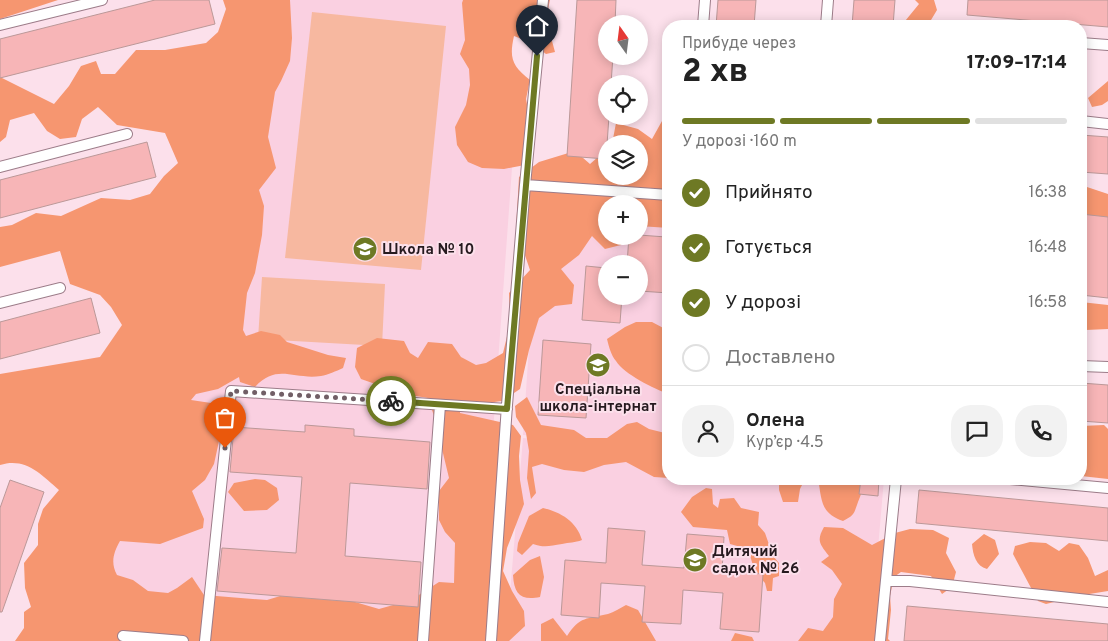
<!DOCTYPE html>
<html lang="uk">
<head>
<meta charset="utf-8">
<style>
	body { margin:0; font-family:Overpass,sans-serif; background:#f2f2f2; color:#222; height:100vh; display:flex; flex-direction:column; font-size:19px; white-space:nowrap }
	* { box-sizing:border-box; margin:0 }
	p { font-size:16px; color:#767676 }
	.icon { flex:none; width:28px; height:28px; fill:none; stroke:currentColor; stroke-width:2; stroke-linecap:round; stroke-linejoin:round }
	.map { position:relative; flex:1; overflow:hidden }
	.sheet { position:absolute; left:662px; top:20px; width:425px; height:465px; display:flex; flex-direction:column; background:#fff; border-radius:20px; box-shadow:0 2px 12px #0003 }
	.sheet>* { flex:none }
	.needle { width:32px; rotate:346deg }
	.buttons { position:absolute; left:598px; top:15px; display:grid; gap:10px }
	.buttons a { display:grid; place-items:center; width:50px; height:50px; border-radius:50%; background:#fff; box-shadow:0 2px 12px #0003; font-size:25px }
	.pin { position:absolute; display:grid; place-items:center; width:42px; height:42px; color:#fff; margin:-51px -21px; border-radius:50% 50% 50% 0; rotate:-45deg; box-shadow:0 0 5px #0007 }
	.pin .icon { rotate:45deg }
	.courier { position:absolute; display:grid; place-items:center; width:50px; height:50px; margin:-25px; border:4px solid #6e7924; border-radius:50%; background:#fff; color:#222; box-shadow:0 1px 6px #0007 }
	.summary em { font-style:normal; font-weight:800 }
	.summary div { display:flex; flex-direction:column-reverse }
	.summary { display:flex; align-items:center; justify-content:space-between; height:85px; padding:0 20px }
	h1 { font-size:32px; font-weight:800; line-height:38px }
	.bar { display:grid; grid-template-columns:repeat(4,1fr); gap:8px 5px; align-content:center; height:60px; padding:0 20px }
	.bar i { height:6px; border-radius:4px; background:#e0e0e0 }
	.bar .on { background:#6e7924 }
	.bar p { grid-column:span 4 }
	.line { display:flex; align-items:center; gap:12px; padding:0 20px; border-top:1px solid #e0e0e0 }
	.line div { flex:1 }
	.round { display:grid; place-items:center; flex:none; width:52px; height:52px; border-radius:20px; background:#f2f2f2 }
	ol { padding:0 20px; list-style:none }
	li { display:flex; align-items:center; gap:15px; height:55px }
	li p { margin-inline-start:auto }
	li .icon { padding:5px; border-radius:50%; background:#6e7924; color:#fff; stroke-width:4 }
	li:last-child { color:#767676 }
	li i { width:28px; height:28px; border:2px solid #e0e0e0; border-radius:50% }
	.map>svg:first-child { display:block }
	.built { fill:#fad0e1; fill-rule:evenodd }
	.green { fill:#f7b8a0 }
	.forest { fill:#f69670 }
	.building { fill:#f7b5b7; stroke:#bb9898 }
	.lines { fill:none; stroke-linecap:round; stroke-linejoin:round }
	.lane-casing { stroke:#9c7c89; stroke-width:12 }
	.lane { stroke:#fff; stroke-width:10 }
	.done { stroke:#715f66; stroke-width:5; stroke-dasharray:0 9 }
	.route { stroke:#6e7924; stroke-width:6 }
	.labels { text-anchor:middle; stroke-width:4; stroke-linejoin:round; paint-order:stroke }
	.poi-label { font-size:15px; font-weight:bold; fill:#261a1f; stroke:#fce0eb; text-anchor:start }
</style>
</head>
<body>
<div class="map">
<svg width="1108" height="641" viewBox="0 0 1108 641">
	<rect width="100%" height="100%" fill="#fce0eb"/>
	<path class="built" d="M260,0H493L513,154L478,641L61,610Z
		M539,200L606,236H639V208L669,210V447L523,435ZM606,264H639V296H606Z
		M523,438L669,451V479H884L870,641H506Z"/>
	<path class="green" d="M312,12L446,26L421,270L285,258Z
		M262,277L385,284L382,346L258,339Z"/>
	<path class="forest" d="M0,0H58L0,19Z
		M223,0H290L292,38L290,61L281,81L275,92L268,137L276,168L259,190L264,206L262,235L255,273L247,293L243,330L246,336L261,331L280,335L287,342L328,355L346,358L343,368C336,371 328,375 321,376C293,380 277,363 255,387L240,382L239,377L218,389L196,394L191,400L211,403L218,413L221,432L214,464L205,480L192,491L204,519L203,528L160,544L120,541C114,552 110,562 117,575L133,580L148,591L168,593L177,588L192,577L204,595L267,600L307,588L379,609L411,600L439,582L454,583L455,543L445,532L439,520V491L449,478L434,416L428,398L404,394L361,379L355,367L357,348L377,338L404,341L410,353L418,358L428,342L452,344L461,357L476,365L486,363L503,353L510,324L509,293L530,270L516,229L519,177L539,162L575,151L590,164L606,150V176H639V144H612L616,123L638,129L652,139L662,121L669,124V228L639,226V204H606V236H624L621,245L605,249L592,236L579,255L561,269L574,285L572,304L555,306L539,318L529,350L520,389L502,401L479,404L460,402V413L513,425L521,436L519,456L520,480L524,504L507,548L503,571L512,591L524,611L525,626L509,641H15L24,628V612L31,607L25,588L24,563L38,545V524L43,509L59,490C41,474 25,457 0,465V374L100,357L122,325L111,307L100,295L70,284L60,251L0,267V227L12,225L36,213L61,216L101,198L130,200L150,194L164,176L178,163L165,133L117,125L98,107L82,119L76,137L60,139L47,131L34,113L10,120L6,137L0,142V77L54,104L69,86L81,66L96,61L101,74H115L136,50H165L206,43L218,32L226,9Z
		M463,0H550L546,19L555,52L546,54L532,43L514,36C509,58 512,66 530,80L526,99L534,140L525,165L504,169L482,168L468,162L457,145L455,127L466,105L470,85L469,69L460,54L465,40L462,3Z
		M915,0H934L937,10L931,20L924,26H901L919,4Z
		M1108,81V101L1102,105L1092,107L1088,98Z
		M1081,185L1108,194V223L1081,227Z
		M1081,302L1108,305V329L1086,330L1081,350Z
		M636,322H652L669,331V394C654,389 624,374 616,361C611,355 609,347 607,339L625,327Z
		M527,397L541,425L574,430L586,438H607L627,424L637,422L649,429L669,434V478L654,477L626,462L604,465L584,472L564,470L542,464L532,467L536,493L531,499L527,478L529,451L526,433L516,417L515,406Z
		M1104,425L1108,429V479L1081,476V426Z
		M255,479L265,480L277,488L279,500L267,510L244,511L228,492L234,483Z
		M779,479H805L800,489L798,502H783L779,490Z
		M818,479H858C864,489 862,492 858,502C854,513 855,515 843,521C820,513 822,500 818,479Z
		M706,488L712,489L713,504L718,508L720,499L734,498L741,508L759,512L758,525L765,533L773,556L779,563V576L773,578L772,591H767L765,583L755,572L748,549L730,544L727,530L693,527L681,512L692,497Z
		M543,508C561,512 577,522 582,540C575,543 569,542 562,544C550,546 544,548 533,544L522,555L517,551L518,543L529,516Z
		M824,527L843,528L872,545L895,533L910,529L933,530L949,538L946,553L956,572L952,587L942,594L931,576L901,572L894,577L890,596L891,610L888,639L890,641H798L808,628L823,631L833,617L834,599L842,584L832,570L821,562L829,556C820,544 816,541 824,527Z
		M984,534L995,540L999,554L987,569C976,566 973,555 972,544Z
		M1030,542L1046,543L1059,551L1069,543L1079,545L1088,558L1095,576L1108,570V591L1083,595L1046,604L1038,601L1013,554L1015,546Z
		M540,556L544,577L540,597C521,601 514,594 513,575L530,560Z
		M626,605L638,610L656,641H541V624L553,618L567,636C580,616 587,619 608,614C614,612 620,608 626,605Z
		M735,633L752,637L754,641H731Z"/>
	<path class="building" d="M155,0H209L215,24L0,78V39Z
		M577,0H616L615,24H606V56H613L611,84H606V116H609L606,159L567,156Z
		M718,0H756L754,26H716Z
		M854,0H895L893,26H852Z
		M968,0H1108V27L967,15Z
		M1081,135L1108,137V174L1081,172Z
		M147,142L156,177L0,218V180Z
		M1081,214L1108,217V298L1081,295Z
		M639,235L666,237L663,272H669V293L639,291V264H627L629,236Z
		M586,266L606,268V296H622L620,323L582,320Z
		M91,298L100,333L0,359V322Z
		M543,340L591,344L586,418L538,415Z
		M1081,383L1108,385V423L1081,421Z
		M305,425L354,429V436L430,442L427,489L350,483L345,556L421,562L418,607L217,591L222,548L296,553L302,477L230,472L234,427L305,432Z
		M861,479H879L878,496L859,494Z
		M10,480L44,492L2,612H0V508Z
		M919,490L1108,508V541L916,523Z
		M608,528L645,531L642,565L684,568L687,534L724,537L722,571L763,574L759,632L720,629L723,593L683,590L681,624L642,622L645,586L601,583L599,618L561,615L565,560L606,563Z
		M907,606L1108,624V641H904Z"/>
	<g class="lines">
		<defs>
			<path id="lane" d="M0,25L102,0
				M703,26L705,0
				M826,26L828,0
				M1081,43L1108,45
				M1081,121L1108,124
				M0,167L127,134
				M525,185L543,0
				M0,303L60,288
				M1081,366L1108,367
				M1010,479L1108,488
				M886,581H910L1108,602
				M123,636L183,641
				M205,641L231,391L507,409
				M423,641L440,405
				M491,641L507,405L525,185L669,195
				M880,641L896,479"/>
		</defs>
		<use href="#lane" class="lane-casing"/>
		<use href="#lane" class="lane"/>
	</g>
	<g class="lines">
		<path class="done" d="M225,448L231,391L391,401"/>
		<path class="route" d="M391,401L507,409L537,56"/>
	</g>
	<defs>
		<symbol id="school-disc" viewBox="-11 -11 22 22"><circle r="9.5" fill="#6e7924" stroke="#fce0eb"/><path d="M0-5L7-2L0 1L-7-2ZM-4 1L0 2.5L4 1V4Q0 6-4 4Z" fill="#fff"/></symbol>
	</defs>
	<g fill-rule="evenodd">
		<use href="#school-disc" x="351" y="235" width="28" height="28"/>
		<use href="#school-disc" x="584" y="351" width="28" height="28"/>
		<use href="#school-disc" x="681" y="546" width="28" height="28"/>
	</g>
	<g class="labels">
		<g class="poi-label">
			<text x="382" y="254">Школа № 10</text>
			<text x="598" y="394" text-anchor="middle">Спеціальна<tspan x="598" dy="17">школа-інтернат</tspan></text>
			<text x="712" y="556">Дитячий<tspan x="712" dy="17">садок № 26</tspan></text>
		</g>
	</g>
</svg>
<div class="buttons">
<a><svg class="needle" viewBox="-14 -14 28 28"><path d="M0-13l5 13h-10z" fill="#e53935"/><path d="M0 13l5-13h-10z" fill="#767676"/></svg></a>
<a><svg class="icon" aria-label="locate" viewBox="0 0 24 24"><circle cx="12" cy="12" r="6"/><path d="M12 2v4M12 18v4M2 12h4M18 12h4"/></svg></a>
<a><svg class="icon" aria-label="layers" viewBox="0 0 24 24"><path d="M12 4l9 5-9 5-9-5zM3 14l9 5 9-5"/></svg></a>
<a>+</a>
<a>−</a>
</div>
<div class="pin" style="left:225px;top:448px;background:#ea580c"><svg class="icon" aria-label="bag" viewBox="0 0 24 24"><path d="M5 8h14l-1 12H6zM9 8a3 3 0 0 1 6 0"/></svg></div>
<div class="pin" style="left:537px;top:56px;background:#1f2937"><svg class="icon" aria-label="home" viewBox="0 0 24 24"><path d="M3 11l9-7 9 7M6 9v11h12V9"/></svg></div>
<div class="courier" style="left:391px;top:401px"><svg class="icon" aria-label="bike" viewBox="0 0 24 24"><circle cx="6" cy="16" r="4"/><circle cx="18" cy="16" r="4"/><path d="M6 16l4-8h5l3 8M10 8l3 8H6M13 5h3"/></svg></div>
<section class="sheet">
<div class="summary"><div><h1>2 хв</h1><p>Прибуде через</p></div><em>17:09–17:14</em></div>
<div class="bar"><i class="on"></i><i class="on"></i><i class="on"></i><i></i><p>У дорозі · 160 m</p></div>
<ol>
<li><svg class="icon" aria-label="check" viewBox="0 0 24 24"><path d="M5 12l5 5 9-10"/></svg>Прийнято<p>16:38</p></li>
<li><svg class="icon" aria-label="check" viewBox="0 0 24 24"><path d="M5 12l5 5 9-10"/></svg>Готується<p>16:48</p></li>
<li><svg class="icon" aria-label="check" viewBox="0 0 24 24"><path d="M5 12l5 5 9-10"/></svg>У дорозі<p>16:58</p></li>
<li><i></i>Доставлено</li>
</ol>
<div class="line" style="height:90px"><a class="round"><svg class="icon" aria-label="person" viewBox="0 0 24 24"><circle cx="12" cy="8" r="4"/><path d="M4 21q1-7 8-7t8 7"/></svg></a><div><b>Олена</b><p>Кур’єр · 4.5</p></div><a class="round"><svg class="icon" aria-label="chat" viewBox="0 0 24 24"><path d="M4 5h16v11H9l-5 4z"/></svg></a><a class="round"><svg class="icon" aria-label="phone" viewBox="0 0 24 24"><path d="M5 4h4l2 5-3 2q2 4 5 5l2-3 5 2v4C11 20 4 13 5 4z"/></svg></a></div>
</section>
</div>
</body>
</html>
